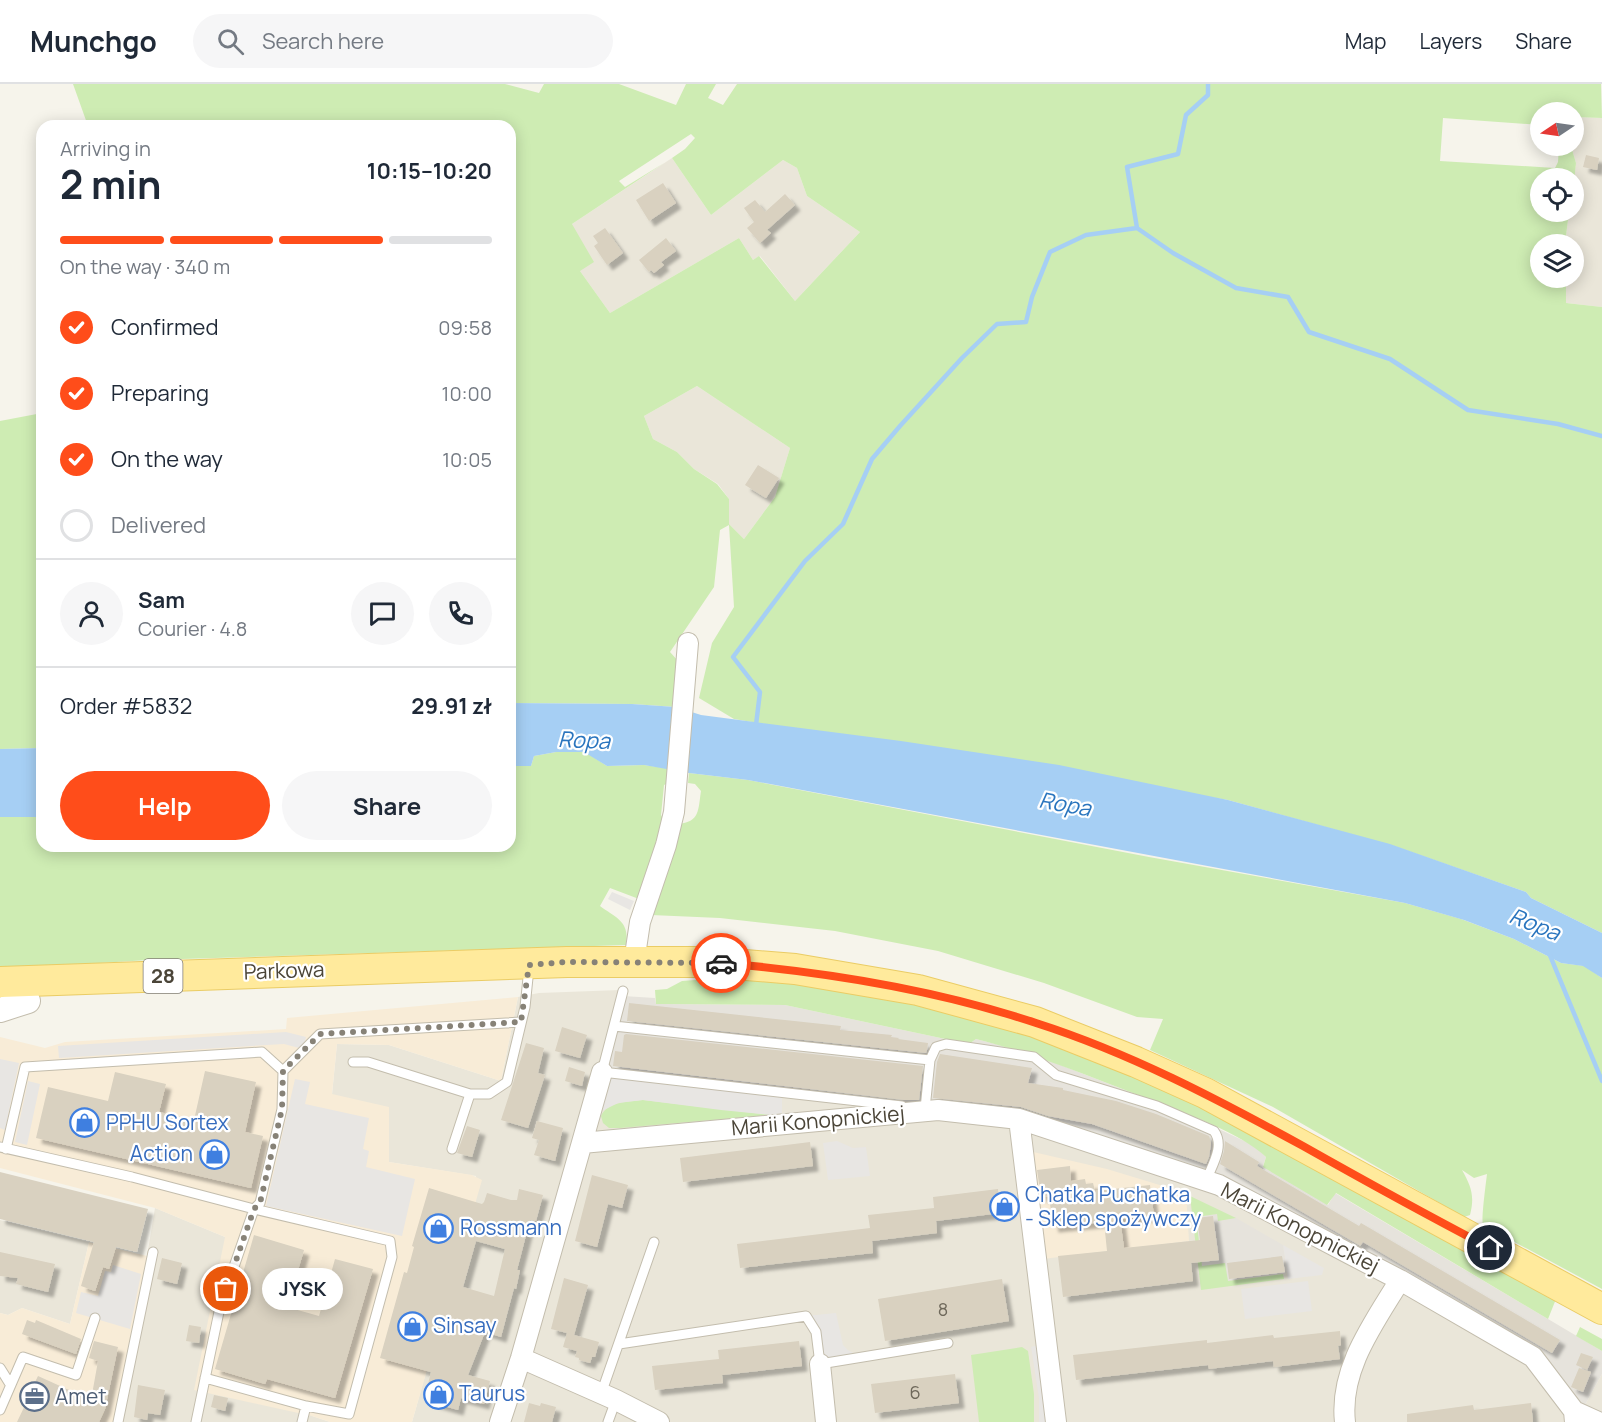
<!DOCTYPE html>
<html lang="en">
<head>
<meta charset="utf-8">
<style>
	body { margin:0; font-family:Manrope,sans-serif; background:#f6f6f7; color:#1f2937; height:100vh; display:flex; flex-direction:column; font-size:22px; white-space:nowrap }
	* { box-sizing:border-box; margin:0 }
	p { font-size:20px; color:#747a83 }
	.icon { flex:none; width:33px; height:33px; fill:none; stroke:currentColor; stroke-width:2; stroke-linecap:round; stroke-linejoin:round }
	.map { position:relative; flex:1; overflow:hidden }
	.drawer { position:absolute; left:36px; top:36px; width:480px; height:732px; display:flex; flex-direction:column; background:#fff; border-radius:18px; box-shadow:0 3px 15px #0003 }
	.drawer>* { flex:none }
	.needle { width:39px; rotate:257deg }
	.controls { position:absolute; left:1530px; top:18px; display:grid; gap:12px }
	.controls a { display:grid; place-items:center; width:54px; height:54px; border-radius:50%; background:#fff; box-shadow:0 3px 15px #0003; font-size:30px }
	.pin { position:absolute; display:grid; place-items:center; width:51px; height:51px; color:#fff; margin:-26px; border:3px solid #fff; border-radius:50%; box-shadow:0 2px 6px #0007 }
	.courier { position:absolute; display:grid; place-items:center; width:60px; height:60px; margin:-30px; border:4px solid #ff4d1a; border-radius:50%; background:#fff; color:#222; box-shadow:0 2px 8px #0007 }
	.bubble { position:absolute; height:42px; border-radius:21px; background:#fff; box-shadow:0 3px 15px #0003; font-size:20px; font-weight:700; line-height:42px; text-align:center }
	.headline em { font-style:normal; font-weight:700 }
	.headline div { display:flex; flex-direction:column-reverse }
	.headline { display:flex; align-items:center; justify-content:space-between; height:102px; padding:0 24px }
	h1 { font-size:39px; font-weight:700; line-height:45px }
	.bar { display:grid; grid-template-columns:repeat(4,1fr); gap:9px 6px; align-content:center; height:72px; padding:0 24px }
	.bar i { height:8px; border-radius:4px; background:#e0e1e3 }
	.bar .active { background:#ff4d1a }
	.bar p { grid-column:span 4 }
	.line { display:flex; align-items:center; gap:15px; padding:0 24px; border-top:2px solid #e0e1e3 }
	.line div { flex:1 }
	.round { display:grid; place-items:center; flex:none; width:63px; height:63px; border-radius:32px; background:#f6f6f7 }
	ol { padding:0 24px; list-style:none }
	li { display:flex; align-items:center; gap:18px; height:66px }
	li p { margin-inline-start:auto }
	li .icon { padding:6px; border-radius:50%; background:#ff4d1a; color:#fff; stroke-width:4 }
	li:last-child { color:#747a83 }
	li i { width:33px; height:33px; border:3px solid #e0e1e3; border-radius:50% }
	.cta { display:flex; gap:12px; margin-top:auto; padding:12px 24px }
	.cta a { flex:1; height:69px; border-radius:36px; background:#ff4d1a; color:#fff; font-size:24px; font-weight:700; line-height:69px; text-align:center }
	.cta a+a { background:#f6f6f7; color:#1f2937 }
	header { display:flex; align-items:center; gap:36px; box-sizing:border-box; height:84px; padding:0 30px; background:#fff; border-bottom:2px solid #e0e1e3 }
	header strong { font-size:28px }
	nav { display:flex; gap:33px; margin-inline-start:auto; font-size:21px }
	.search { width:420px; height:54px; background:#f6f6f7; display:flex; align-items:center; gap:15px; box-sizing:border-box; padding:0 21px; border-radius:33px; color:#747a83; font-size:22px }
	.map>svg:first-child { display:block }
	.residential { fill:#eae6d9 }
	.commercial { fill:#f8ecd7 }
	.industrial { fill:#e6e3dc }
	.green { fill:#ceecb3; fill-rule:evenodd }
	.parking { fill:#e8e6e3 }
	.water { fill:#a6cff4 }
	.lines { fill:none; stroke-linecap:round; stroke-linejoin:round }
	.stream { stroke:#a6cff4; stroke-width:4.5 }
	.building { fill:#d9d1c0; fill-rule:evenodd; filter:url(#shadow) }
	.service-casing { stroke:#c3bdad; stroke-width:11 }
	.minor-casing { stroke:#c3bdad; stroke-width:22 }
	.tertiary-casing { stroke:#c3bdad; stroke-width:26 }
	.primary-casing { stroke:#eacc65; stroke-width:32 }
	.service { stroke:#fff; stroke-width:9 }
	.minor { stroke:#fff; stroke-width:20 }
	.tertiary { stroke:#fff; stroke-width:24 }
	.primary { stroke:#ffea9c; stroke-width:30 }
	.done { stroke:#878277; stroke-width:6; stroke-dasharray:0 10.8 }
	.route { stroke:#ff4d1a; stroke-width:8 }
	.labels { text-anchor:middle; stroke-width:4.5; stroke-linejoin:round; paint-order:stroke }
	.number-label { font-size:18px; fill:#6e685a }
	.shield { fill:#fff; stroke:#817d74; stroke-width:1.5 }
	.shield-label { font-size:20px; font-weight:bold; fill:#4b4538 }
	.street-label { font-size:21px; fill:#4b4538; stroke:#fff }
	.shop-label { font-size:21px; fill:#366cbe; stroke:#fff; text-anchor:start }
	.service-label { font-size:21px; fill:#4e5e75; stroke:#fff; text-anchor:start }
	.water-label { font-size:22px; font-style:italic; fill:#2a75be; stroke:#fff }
</style>
</head>
<body>
<header>
<strong>Munchgo</strong>
<div class="search"><svg class="icon" aria-label="search" viewBox="0 0 24 24"><circle cx="10" cy="10" r="6"/><path d="M15 15l6 6"/></svg>Search here</div>
<nav><a>Map</a><a>Layers</a><a>Share</a></nav>
</header>
<div class="map">
<svg width="1602" height="1338" viewBox="0 0 1602 1338">
	<defs>
		<filter id="shadow"><feDropShadow dx="5.5" dy="5.5" stdDeviation="1.5" flood-color="#0004"/></filter>
	</defs>
	<rect width="100%" height="100%" fill="#f6f4eb"/>
	<path class="residential" d="M1574,33L1602,34V223L1566,219V198L1564,194H1574V160H1565L1569,128H1574V99L1576,79L1571,62H1574Z
		M672,74L711,131L783,76L797,84L807,112L860,148L795,217L760,172L753,176L739,154L610,229L580,187L572,140Z
		M697,302L790,364L775,413L744,455L729,440V415L718,400L694,385L677,368L653,355L644,332Z
		M620,906L623,912L1079,1046L1213,1090L1539,1271L1585,1321L1602,1290V1338H412L452,1196L476,1092L389,1078L332,1011L337,960L389,961L501,997L518,913L539,909Z
		M155,1124L225,1153L312,1332L330,1338H114L147,1172Z
		M0,1136L89,1158L70,1240L22,1224L8,1231L0,1229Z"/>
	<path class="commercial" d="M518,913L501,997L389,961L337,960L332,1010L389,1023V1078L472,1091L482,1096L412,1338H330L312,1332L194,1306L225,1153L155,1124L0,1084V953L45,964L65,958L286,945L287,934Z
		M1029,1067L1107,1085L1186,1109L1189,1157L1043,1175Z
		M89,1158L147,1172L114,1338H0V1229L8,1231L22,1224L70,1240Z"/>
	<path class="industrial" d="M623,912L655,914L656,920L785,921L969,960L976,955L1019,966L1058,980L1189,1031L1255,1062L1266,1073L1263,1082L1328,1121L1335,1109L1602,1267V1290L1585,1321L1568,1311L1539,1271L1213,1090L1079,1046L603,990Z
		M1217,1130L1219,1137L1236,1134L1283,1161L1287,1189L1228,1197L1202,1183L1196,1133Z"/>
	<path class="green" d="M73,0H505L539,9L544,0H619L676,21L686,0H716L708,14L723,21L737,0H1601L1602,34L1574,33V28H1540V41L1443,34L1440,77L1555,84L1558,78L1559,62H1571L1576,79L1574,99V94H1540V128H1569L1565,160H1540V194H1564L1566,198V219L1602,223V849L1531,814L1526,808L1394,762L1228,716L734,635L699,614L712,559L734,523L729,441L720,446L714,503L670,568L679,578L676,623L632,620L510,619V42H88ZM691,50L695,54L685,65L672,74L711,131L783,76L797,84L807,112L860,148L795,217L759,172L753,176L739,154L610,229L580,187L594,178L572,140L664,79L625,103L619,97ZM697,302L790,364L775,413L744,455L729,440V415L717,400L694,385L677,368L653,355L644,332Z
		M42,329V664L0,665V337Z
		M584,667L607,682L644,681L672,685L670,698L664,701L661,731L665,739L639,815L610,804L600,822C616,834 630,837 626,861L149,876L0,885V733H42V762H510V682H531L534,672L556,668Z
		M689,689L748,696L1149,773L1405,819L1461,835L1514,855L1561,879L1585,882L1602,894V1205L1483,1141C1481,1135 1486,1099 1487,1090L1474,1094L1462,1086C1471,1102 1475,1112 1470,1131L1464,1133L1273,1023L1150,966L1163,935L1137,933L1044,899L938,867L835,847L720,834L651,831L678,740C700,738 698,726 701,707L695,700L688,699Z
		M735,893L829,903L954,929L1065,962L1195,1020L1556,1215L1548,1235L1336,1109L1327,1121L1263,1083L1266,1073C1241,1049 1184,1029 1151,1016C1093,994 1036,970 976,955L969,960L785,921L656,920L655,906L667,905L682,897Z
		M643,1016L771,1031L620,1044H609L603,1039L601,1032C608,1017 628,1018 643,1016Z
		M1190,1112L1236,1134L1218,1137L1217,1130L1196,1133L1202,1182L1225,1179L1228,1197L1283,1190L1284,1195L1201,1206Z
		M1580,1243L1602,1255V1267L1576,1252Z
		M1022,1263L1028,1267L1034,1310V1338H979L971,1271Z"/>
	<path class="parking" d="M612,808L634,817L630,826L608,815Z
		M286,948L306,953L303,965L284,960L59,974L58,962Z
		M0,975L19,979L5,1046L0,1044Z
		M602,988L782,1008V1029L771,1031L721,1026L643,1016L618,1019L604,1026L591,1025Z
		M295,995L310,998L305,1020L369,1034L363,1065L369,1067L366,1083L415,1095L402,1152L266,1122Z
		M28,997L40,1000L27,1061L15,1058Z
		M837,1057L853,1064L866,1063L870,1092L828,1096L823,1059Z
		M1283,1161L1324,1184L1322,1191L1288,1195Z
		M113,1181L141,1190L130,1245L76,1229L81,1208L98,1212L105,1187L111,1188Z
		M1308,1197L1312,1227L1245,1235L1241,1205Z
		M836,1229L843,1261L848,1266L862,1274L820,1280L816,1248L806,1232Z
		M1047,1259L1056,1338H1039V1315L1031,1263Z"/>
	<path class="water" d="M510,619L632,620L676,623L701,631L901,657L1059,681L1228,716L1390,760L1526,808L1531,814L1602,849V894L1583,882L1561,879L1514,855L1464,836L1405,819L748,696L689,689L644,681L607,682L584,668H556L534,672L531,682H510Z
		M42,664V733H0V665Z"/>
	<g class="lines">
		<path class="stream" d="M1137,144L1173,169L1236,204L1288,213L1309,248L1390,275L1468,326L1558,340L1602,352
			M756,641L760,608L733,573L805,477L843,440L872,375L900,342L962,274L997,240L1026,238L1032,213L1050,168L1086,151L1137,144L1127,83L1178,70L1186,31L1208,11V0
			M1549,869L1602,997"/>
	</g>
	<path class="building" d="M1586,71L1599,74L1597,86L1583,83Z
		M663,99L676,119L649,137L636,116Z
		M785,110L795,121L767,146L771,149L760,159L747,144L754,138L744,124L755,116L765,128Z
		M605,144L623,169L607,181L594,162L598,159L593,152Z
		M666,154L676,167L661,178L664,181L654,189L651,186L649,188L639,176Z
		M758,381L779,394L766,414L745,401Z
		M629,919L841,942L840,946L892,951L891,953L899,954L898,955L928,959L927,966L926,969L627,937Z
		M562,943L587,951L580,974L555,967Z
		M626,950L923,982L919,1016H904L613,982L615,967L622,968L624,951Z
		M526,959L544,964L538,989L545,991L528,1044L501,1036Z
		M940,970L1032,984L1028,999L1063,1004V1006L1116,1017L1156,1030L1209,1052L1211,1059L1209,1073L1206,1080L1092,1040L1048,1032L1021,1023L933,1014L937,978Z
		M569,983L585,988L582,1002L565,997Z
		M205,987L256,998L245,1048L263,1052L251,1104L36,1054L48,1003L108,1017L115,988L166,1000L159,1028L194,1036Z
		M537,1037L563,1044L555,1077L534,1071L539,1056L532,1054Z
		M467,1042L480,1046L472,1073L457,1069Z
		M1225,1057L1259,1078L1257,1082L1359,1142L1361,1139L1560,1256L1552,1269L1363,1158L1360,1162L1359,1161L1220,1080L1224,1067Z
		M810,1058L813,1082L683,1098L680,1074Z
		M1070,1082L1071,1097L1085,1095L1086,1100L1093,1099L1095,1107L1150,1101L1154,1132L1120,1135L1124,1164L1200,1156L1197,1134L1213,1132L1219,1176L1191,1179L1193,1197L1063,1213L1058,1172L1107,1167L1104,1138L1053,1143L1049,1112L1041,1113L1037,1086Z
		M0,1088L148,1125L137,1168L116,1163L109,1185L103,1183L95,1207L81,1202L94,1158L0,1135Z
		M592,1091L628,1101L622,1124L608,1120L597,1163L575,1157Z
		M429,1104L482,1120L484,1118L487,1109L511,1116H517L519,1105L543,1111L536,1137L530,1136L517,1186H520L516,1205L514,1204L501,1253L485,1248L468,1291L490,1297L484,1320L461,1314L458,1326L434,1319L435,1314L425,1312L431,1288L380,1274L404,1188L407,1189L414,1163L412,1162ZM476,1157L505,1165L494,1212L463,1203Z
		M998,1105L999,1117L1008,1116L1009,1128L936,1137L937,1149L872,1157L873,1169L740,1184L737,1160L870,1144L868,1131L934,1124L933,1113Z
		M254,1151L304,1166L287,1223L319,1232L335,1175L373,1185L335,1314L267,1295L265,1300L215,1285Z
		M0,1168L55,1180L48,1208L16,1200L18,1194L0,1192Z
		M1282,1172L1285,1188L1229,1195L1227,1179Z
		M162,1174L182,1179L177,1200L157,1195Z
		M564,1194L588,1201L574,1251L599,1258L595,1273H592L590,1279L579,1276V1274L575,1273L577,1267L563,1263L567,1249L551,1245Z
		M1002,1195L1009,1237L885,1257L878,1215Z
		M27,1236L35,1239L36,1236L81,1255L76,1270L22,1250Z
		M189,1241L201,1243L199,1259L186,1257Z
		M1340,1247L1341,1261L1338,1262L1340,1275L1274,1283L1273,1277L1209,1285L1208,1281L1076,1296L1073,1271L1207,1256V1259L1273,1251L1274,1254Z
		M94,1257L118,1263L105,1325L99,1338H17L28,1315L22,1312L28,1300L33,1302L38,1292L91,1316L98,1277L89,1274Z
		M799,1257L802,1282L722,1291L723,1299L655,1306L652,1282L719,1275L718,1266Z
		M1581,1269L1593,1273L1587,1286L1576,1281Z
		M1579,1284L1591,1288L1583,1308L1571,1303Z
		M955,1290L959,1319L875,1329L871,1300Z
		M138,1301L165,1306L160,1331L148,1329L147,1336L134,1333Z
		M214,1311L228,1314L225,1327L211,1323Z
		M529,1319L540,1322L541,1319L556,1323L552,1338H524Z
		M1531,1319L1533,1338H1407V1330L1473,1321L1474,1326Z"/>
	<g class="lines">
		<defs>
			<path id="service" d="M623,907L602,988L902,1022
				M614,942L930,976
				M353,978H368L470,1010H489L507,998L525,923L529,884
				M283,987L320,950L521,938
				M925,1025L930,976L936,963L946,960L1034,973L1056,991L1157,1022L1214,1047C1225,1062 1212,1081 1206,1097
				M0,1063L132,1093L254,1125L220,1223L196,1338
				M6,1065L25,983L262,968L283,987L282,1025L260,1119L254,1125
				M452,1065L470,1010
				M619,1260L806,1232L816,1248L820,1280L948,1259
				M0,1284L10,1300
				M205,1294L306,1322L349,1330L392,1173L390,1157L254,1125
				M601,1310L654,1158
				M0,1326L23,1273L76,1291L95,1234
				M118,1338L153,1168
				M302,1338L306,1322
				M608,1338L616,1316"/>
			<path id="minor" d="M634,878L640,838L666,761L674,728L688,559
				M1019,1035L1056,1338
				M582,1059L938,1026L1019,1035L1219,1101L1350,1170L1400,1196L1533,1273L1574,1327L1575,1338
				M521,1274L616,1316L659,1338
				M820,1280L826,1338
				M1574,1327L1598,1338
				M500,1338L521,1274L602,988
				M1345,1338C1339,1285 1374,1239 1400,1196"/>
			<path id="tertiary" d="M0,926L28,917"/>
			<path id="primary" d="M0,898L567,878H709L795,885L918,906L1035,938L1136,978L1205,1009L1602,1225"/>
		</defs>
		<use href="#service" class="service-casing"/>
		<use href="#minor" class="minor-casing"/>
		<use href="#tertiary" class="tertiary-casing"/>
		<use href="#primary" class="primary-casing"/>
		<use href="#service" class="service"/>
		<use href="#minor" class="minor"/>
		<use href="#tertiary" class="tertiary"/>
		<use href="#primary" class="primary"/>
	</g>
	<g class="lines">
		<path class="done" d="M226,1205L254,1125L260,1119L282,1025L283,987L320,950L521,938L529,881L567,878L721,879"/>
		<path class="route" d="M721,879C827,888 934,905 1036,939C1130,969 1217,1015 1303,1062C1365,1097 1427,1131 1490,1164"/>
	</g>
	<defs>
		<symbol id="shop-ring" viewBox="-11 -11 22 22"><circle r="9.5" fill="#fff" stroke="#3f7fe0" stroke-width="1.5"/><path d="M-5-2.5h2.3a2.7 3.5 0 0 1 5.4 0H5L5.5 6h-11ZM-1.5-2.5h3a1.5 2.3 0 0 0-3 0Z" fill="#3f7fe0"/></symbol>
		<symbol id="office-ring" viewBox="-11 -11 22 22"><circle r="9.5" fill="#fff" stroke="#5c6f8a" stroke-width="1.5"/><path d="M-6-3h4V-5.5h4V-3h4V5H-6ZM-1-4.5V-3h2v-1.5ZM-6 0V1H6V0Z" fill="#5c6f8a"/></symbol>
	</defs>
	<g fill-rule="evenodd">
		<use href="#shop-ring" x="68" y="1022" width="33" height="33"/>
		<use href="#shop-ring" x="198" y="1054" width="33" height="33"/>
		<use href="#shop-ring" x="988" y="1106" width="33" height="33"/>
		<use href="#shop-ring" x="422" y="1128" width="33" height="33"/>
		<use href="#shop-ring" x="396" y="1226" width="33" height="33"/>
		<use href="#shop-ring" x="422" y="1294" width="33" height="33"/>
		<use href="#office-ring" x="18" y="1296" width="33" height="33"/>
	</g>
	<g class="labels">
		<g class="number-label">
			<text x="943" y="1232">8</text>
			<text x="915" y="1315">6</text>
		</g>
		<rect class="shield" x="143.5" y="875" width="39" height="34" rx="4.5"/>
		<g class="shield-label">
			<text x="163" y="899">28</text>
		</g>
		<g class="street-label">
			<text transform="translate(284 887) rotate(-2)" y="7">Parkowa</text>
			<text transform="translate(818 1037) rotate(-5)" y="7">Marii Konopnickiej</text>
			<text transform="translate(1300 1144) rotate(27)" y="7">Marii Konopnickiej</text>
		</g>
		<g class="shop-label">
			<text x="106" y="1046">PPHU Sortex</text>
			<text x="193" y="1077" text-anchor="end">Action</text>
			<text x="1025" y="1118">Chatka Puchatka<tspan x="1025" dy="24">- Sklep spożywczy</tspan></text>
			<text x="460" y="1151">Rossmann</text>
			<text x="433" y="1249">Sinsay</text>
			<text x="459" y="1317">Taurus</text>
		</g>
		<g class="service-label">
			<text x="55" y="1320">Amet</text>
		</g>
		<g class="water-label">
			<text transform="translate(584 656) rotate(2)" y="8">Ropa</text>
			<text transform="translate(1065 720) rotate(10)" y="8">Ropa</text>
			<text transform="translate(1535 840) rotate(22)" y="8">Ropa</text>
		</g>
	</g>
</svg>
<div class="controls">
<a><svg class="needle" viewBox="-14 -14 28 28"><path d="M0-13l5 13h-10z" fill="#e53935"/><path d="M0 13l5-13h-10z" fill="#747a83"/></svg></a>
<a><svg class="icon" aria-label="locate" viewBox="0 0 24 24"><circle cx="12" cy="12" r="6"/><path d="M12 2v4M12 18v4M2 12h4M18 12h4"/></svg></a>
<a><svg class="icon" aria-label="layers" viewBox="0 0 24 24"><path d="M12 4l9 5-9 5-9-5zM3 14l9 5 9-5"/></svg></a>
</div>
<div class="pin" style="left:226px;top:1205px;background:#ea580c"><svg class="icon" aria-label="bag" viewBox="0 0 24 24"><path d="M5 8h14l-1 12H6zM9 8a3 3 0 0 1 6 0"/></svg></div>
<div class="pin" style="left:1490px;top:1164px;background:#1f2937"><svg class="icon" aria-label="home" viewBox="0 0 24 24"><path d="M3 11l9-7 9 7M6 9v11h12V9"/></svg></div>
<div class="courier" style="left:721px;top:879px"><svg class="icon" aria-label="car" viewBox="0 0 24 24"><path d="M5 17H2v-5l4-1 3-4h7l3 4 3 1v5h-3M9 17h6M6 11h13"/><circle cx="7" cy="17" r="2"/><circle cx="17" cy="17" r="2"/></svg></div>
<div class="bubble" style="left:262px;top:1184px;width:81px">JYSK</div>
<section class="drawer">
<div class="headline"><div><h1>2 min</h1><p>Arriving in</p></div><em>10:15–10:20</em></div>
<div class="bar"><i class="active"></i><i class="active"></i><i class="active"></i><i></i><p>On the way · 340 m</p></div>
<ol>
<li><svg class="icon" aria-label="check" viewBox="0 0 24 24"><path d="M5 12l5 5 9-10"/></svg>Confirmed<p>09:58</p></li>
<li><svg class="icon" aria-label="check" viewBox="0 0 24 24"><path d="M5 12l5 5 9-10"/></svg>Preparing<p>10:00</p></li>
<li><svg class="icon" aria-label="check" viewBox="0 0 24 24"><path d="M5 12l5 5 9-10"/></svg>On the way<p>10:05</p></li>
<li><i></i>Delivered</li>
</ol>
<div class="line" style="height:108px"><a class="round"><svg class="icon" aria-label="person" viewBox="0 0 24 24"><circle cx="12" cy="8" r="4"/><path d="M4 21q1-7 8-7t8 7"/></svg></a><div><b>Sam</b><p>Courier · 4.8</p></div><a class="round"><svg class="icon" aria-label="chat" viewBox="0 0 24 24"><path d="M4 5h16v11H9l-5 4z"/></svg></a><a class="round"><svg class="icon" aria-label="phone" viewBox="0 0 24 24"><path d="M5 4h4l2 5-3 2q2 4 5 5l2-3 5 2v4C11 20 4 13 5 4z"/></svg></a></div>
<div class="line" style="height:78px"><div>Order #5832</div><b>29.91 zł</b></div>
<div class="cta"><a>Help</a><a>Share</a></div>
</section>
</div>
</body>
</html>
